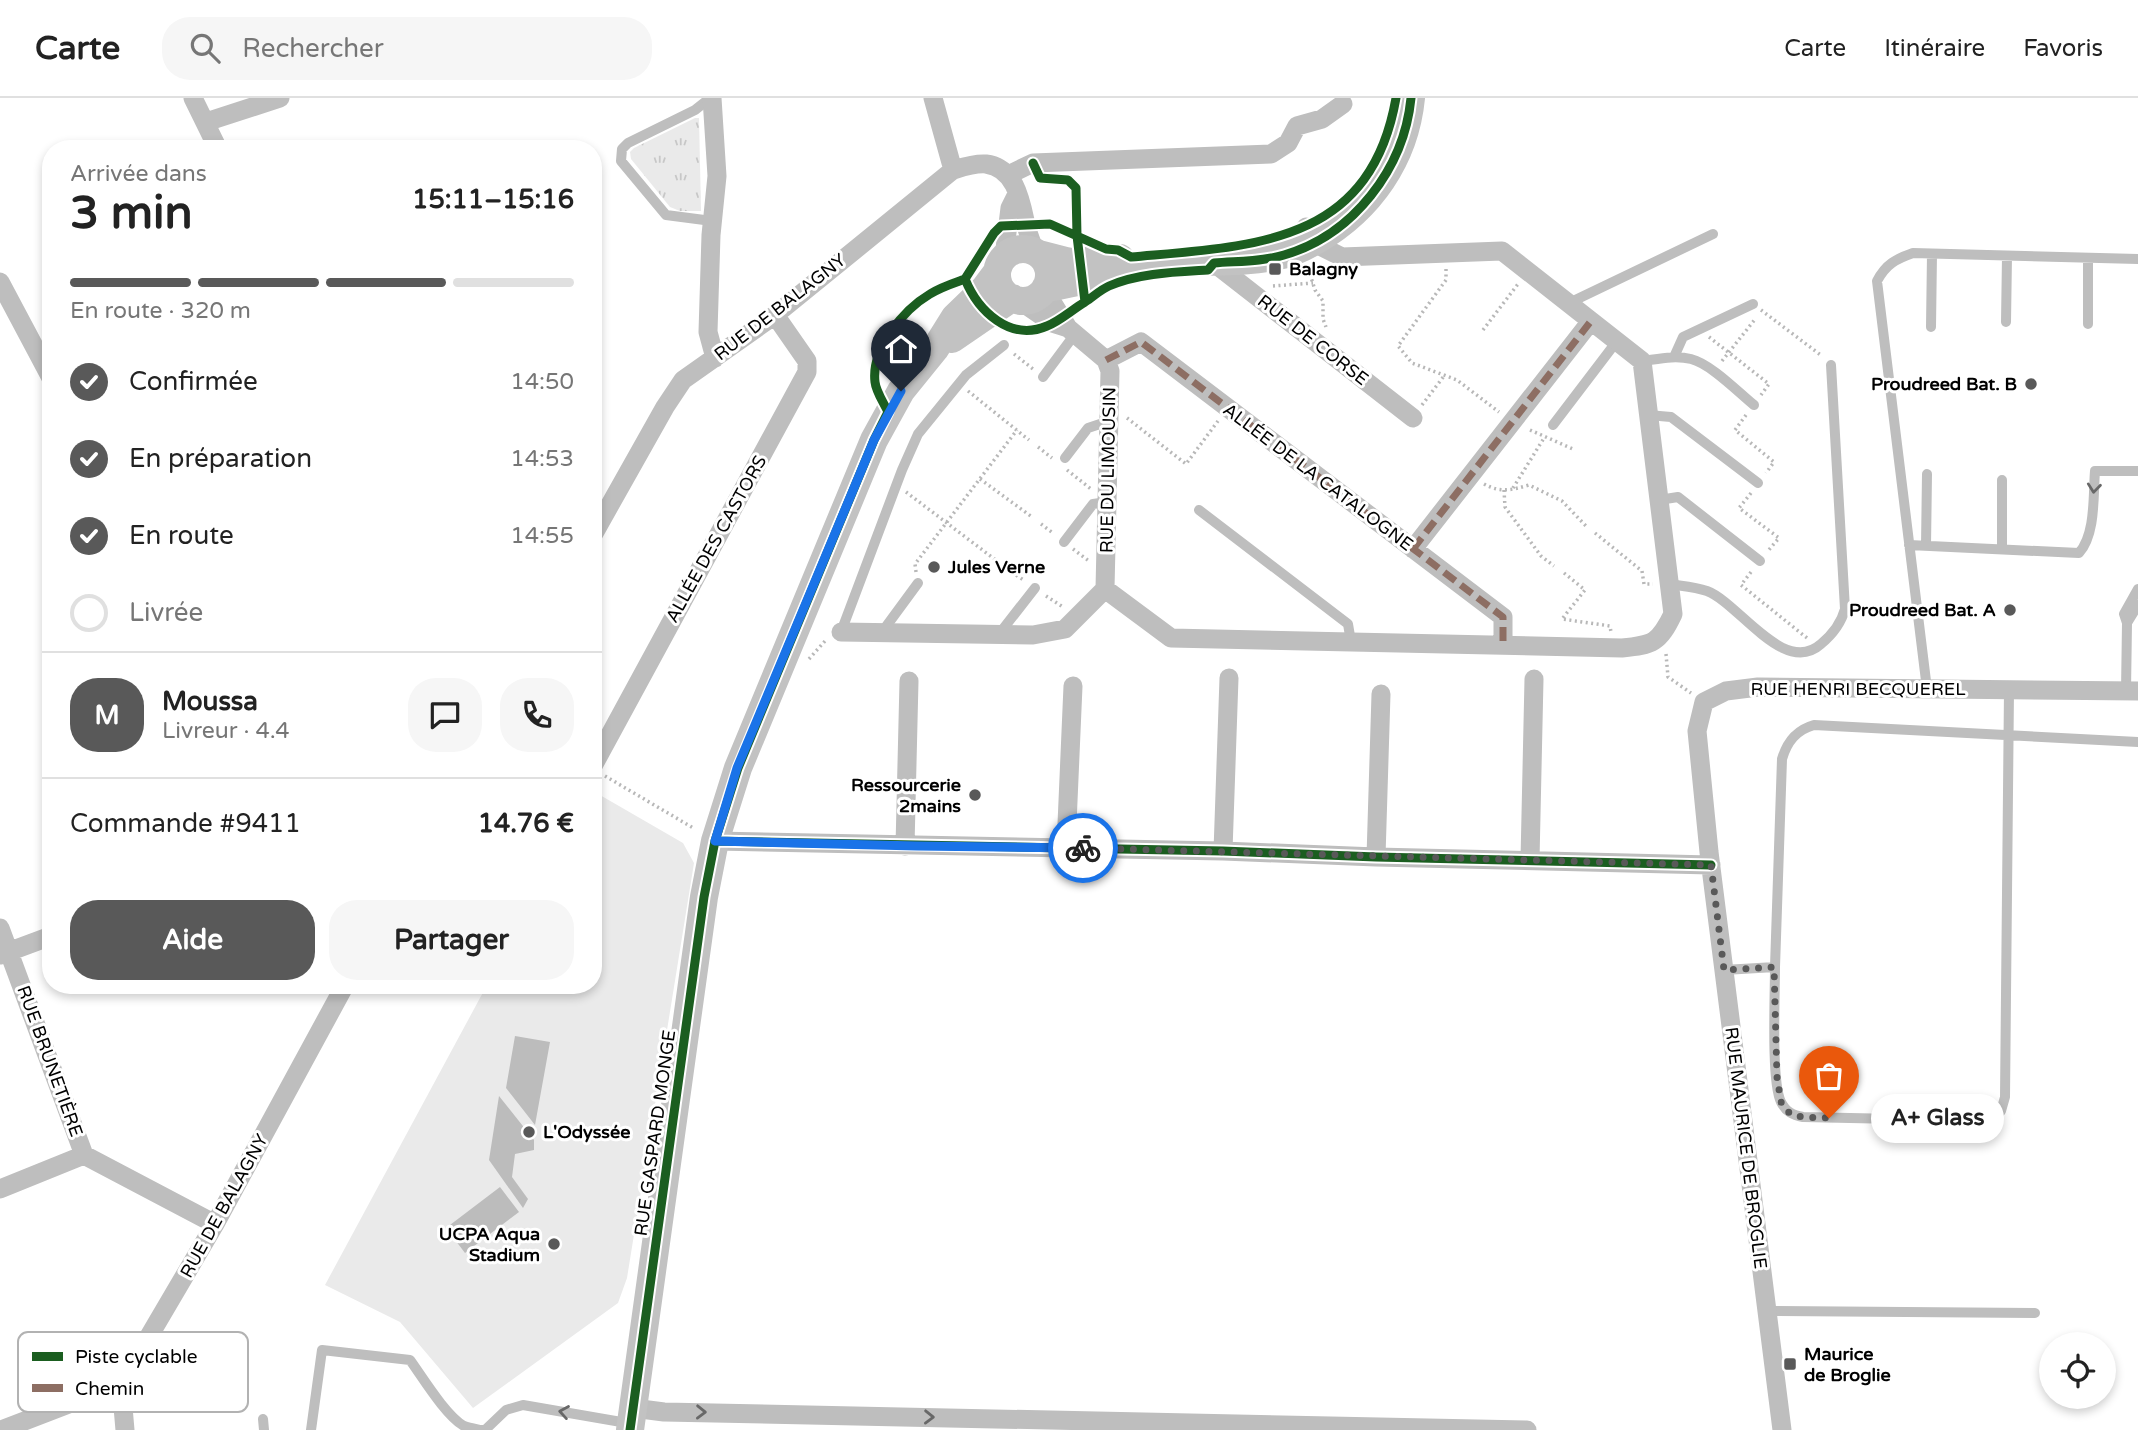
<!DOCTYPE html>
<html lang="fr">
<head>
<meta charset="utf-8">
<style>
	body { margin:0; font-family:"Varela Round",sans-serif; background:#f6f6f6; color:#222; height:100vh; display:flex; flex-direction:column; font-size:26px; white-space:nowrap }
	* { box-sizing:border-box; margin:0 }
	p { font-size:23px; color:#767676 }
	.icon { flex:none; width:38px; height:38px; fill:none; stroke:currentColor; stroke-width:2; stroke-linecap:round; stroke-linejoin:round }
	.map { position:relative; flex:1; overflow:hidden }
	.sheet { position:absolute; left:42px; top:42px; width:560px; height:854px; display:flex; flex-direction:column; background:#fff; border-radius:28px; box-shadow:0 4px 10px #0003 }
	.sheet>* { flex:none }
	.controls { position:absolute; left:2039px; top:1234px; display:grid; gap:14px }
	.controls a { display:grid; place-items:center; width:77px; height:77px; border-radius:50%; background:#fff; box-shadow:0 4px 10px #0003; font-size:35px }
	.pin { position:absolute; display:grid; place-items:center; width:60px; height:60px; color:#fff; margin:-72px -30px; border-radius:50% 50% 50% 0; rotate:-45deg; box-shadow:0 0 7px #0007 }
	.pin .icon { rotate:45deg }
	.courier { position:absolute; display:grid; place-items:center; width:70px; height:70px; margin:-35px; border:5px solid #1a73e8; border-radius:50%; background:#fff; color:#222; box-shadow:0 2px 9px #0007 }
	.bubble { position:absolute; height:49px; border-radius:24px; background:#fff; box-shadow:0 4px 10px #0003; font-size:23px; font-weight:700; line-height:49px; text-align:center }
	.head em { font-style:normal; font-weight:700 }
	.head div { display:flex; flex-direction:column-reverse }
	.head { display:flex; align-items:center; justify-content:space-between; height:119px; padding:0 28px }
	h1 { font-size:46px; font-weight:700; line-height:52px }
	.bar { display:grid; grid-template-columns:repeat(4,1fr); gap:10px 7px; align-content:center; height:84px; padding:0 28px }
	.bar i { height:9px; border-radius:5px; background:#e0e0e0 }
	.bar .active { background:#595959 }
	.bar p { grid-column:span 4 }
	.line { display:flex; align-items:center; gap:18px; padding:0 28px; border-top:2px solid #e0e0e0 }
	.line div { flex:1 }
	.round { display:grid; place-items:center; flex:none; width:74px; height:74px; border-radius:28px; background:#f6f6f6 }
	ol { padding:0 28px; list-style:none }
	li { display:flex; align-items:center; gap:21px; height:77px }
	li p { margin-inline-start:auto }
	li .icon { padding:7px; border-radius:50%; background:#595959; color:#fff; stroke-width:4 }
	li:last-child { color:#767676 }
	li i { width:38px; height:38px; border:4px solid #e0e0e0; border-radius:50% }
	.action { display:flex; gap:14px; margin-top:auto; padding:14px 28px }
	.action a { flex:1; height:80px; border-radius:28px; background:#595959; color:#fff; font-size:28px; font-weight:700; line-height:80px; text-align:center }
	.action a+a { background:#f6f6f6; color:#222 }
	header { display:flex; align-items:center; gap:42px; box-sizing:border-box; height:98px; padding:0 35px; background:#fff; border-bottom:2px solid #e0e0e0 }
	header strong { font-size:33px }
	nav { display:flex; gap:38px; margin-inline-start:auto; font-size:24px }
	.search { width:490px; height:63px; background:#f6f6f6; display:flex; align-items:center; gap:18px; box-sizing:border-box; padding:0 24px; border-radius:28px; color:#767676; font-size:26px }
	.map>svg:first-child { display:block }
	.grass { fill:url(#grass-tufts) }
	.pitch { fill:#eaeaea }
	.water { fill:#bcbcbc }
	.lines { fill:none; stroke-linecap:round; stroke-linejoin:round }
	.path { stroke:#b8b8b8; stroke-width:3.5; stroke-dasharray:2 3.5; stroke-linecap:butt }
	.lane { stroke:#bebebe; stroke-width:10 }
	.street { stroke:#bebebe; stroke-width:19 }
	.secondary { stroke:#c2c2c2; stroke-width:28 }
	.quiet { stroke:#8d6e63; stroke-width:7; stroke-dasharray:14 7; stroke-linecap:butt }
	.cycleway-casing { stroke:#fff; stroke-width:13 }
	.cycleway { stroke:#1b5e20; stroke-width:9 }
	.oneway { stroke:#686868 }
	.done { stroke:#595959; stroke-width:7; stroke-dasharray:0 12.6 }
	.route { stroke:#1a73e8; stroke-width:9 }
	.poi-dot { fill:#595959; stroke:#fff; stroke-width:2.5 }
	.labels { text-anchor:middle; stroke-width:6; stroke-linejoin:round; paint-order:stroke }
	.poi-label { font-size:18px; font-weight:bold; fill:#000; stroke:#fff; text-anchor:start }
	.street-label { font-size:18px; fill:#000; stroke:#fff }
	.key { fill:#fff; stroke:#b2b2b2; stroke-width:2 }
	.key-label { font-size:19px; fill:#000 }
</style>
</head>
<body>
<header>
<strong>Carte</strong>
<div class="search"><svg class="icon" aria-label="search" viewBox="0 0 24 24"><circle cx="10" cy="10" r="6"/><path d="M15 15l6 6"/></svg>Rechercher</div>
<nav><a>Carte</a><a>Itinéraire</a><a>Favoris</a></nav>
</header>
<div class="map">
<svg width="2138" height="1332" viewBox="0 0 2138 1332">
	<defs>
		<pattern id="grass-tufts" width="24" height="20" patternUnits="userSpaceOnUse" patternTransform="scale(1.75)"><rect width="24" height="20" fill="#eaeaea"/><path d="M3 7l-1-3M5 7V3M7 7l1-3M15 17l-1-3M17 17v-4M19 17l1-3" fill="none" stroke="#c7c7c7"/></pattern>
	</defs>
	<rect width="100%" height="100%" fill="#fff"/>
	<path class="grass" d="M695,20H699L701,113H680L670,109L631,61L630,54L634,50Z"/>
	<path class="pitch" d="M593,693L683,745L694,765L627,1180L618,1205L473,1310L400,1224L325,1187L487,887H593Z"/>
	<path class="water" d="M515,938L550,944L535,1027L506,990Z
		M499,998L534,1042V1052L515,1056L512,1079L528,1101L523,1110L489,1062Z
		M500,1089L519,1114L465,1155L446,1130Z"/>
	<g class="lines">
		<path class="path" d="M1310,171L1309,173L1315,192L1323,203V221L1326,229
			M1446,171V182L1398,248L1412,265L1457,282L1499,314
			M1273,188L1313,185
			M1761,212L1822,258
			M1483,232L1518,186
			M1709,239L1769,286L1761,297
			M1014,256L1033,271
			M1722,263L1756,220
			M968,293L1029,342
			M1422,307L1444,278
			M1746,317L1735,332L1774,364L1766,375
			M1127,320L1186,366L1218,323
			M1530,332L1573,351
			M1038,349L1052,360
			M1067,372L1091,391
			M980,381L1032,419
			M1484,386C1500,395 1512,392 1529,387L1562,403L1586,428
			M1513,390L1544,340
			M1504,392L1505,409L1541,458L1554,468
			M906,394L997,463
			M1751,395L1739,410L1779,440L1767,454
			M1041,426L1053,435
			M1595,435L1642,473L1644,486H1653
			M1073,451L1089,463
			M1007,471L1025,483
			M916,474L915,466L1017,332
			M1751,474L1741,487L1807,540
			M1564,475L1585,492L1562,521L1610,528L1611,534
			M1046,498L1063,509
			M1666,556L1668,579L1691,595
			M809,561L825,543
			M605,678L695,731"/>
		<path class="lane" d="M710,0L695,12L628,45L622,51L621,63L666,117L712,123
			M2088,160V226
			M1569,205L1713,136
			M2006,224L2007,158
			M1931,229L1932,156
			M1674,259L1683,239L1753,206
			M1642,263C1658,261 1675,257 1691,261C1711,266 1738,294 1754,307
			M1043,279L1075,236
			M1648,317L1671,319L1758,385
			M1553,327L1617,243
			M1065,360L1088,330L1109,323
			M2002,382V451
			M1659,402L1678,399L1760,463
			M1199,412L1348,526L1351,544
			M1064,444L1093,406L1107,404
			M1909,447L2079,455C2096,436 2093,397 2095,373H2138
			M1926,448L1927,376
			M1669,486C1681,488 1695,489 1707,493C1739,505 1784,579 1821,546C1833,536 1841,526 1845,511L1831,267
			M2127,525L2138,507
			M841,534L902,372L918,336L966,277L1004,247
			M882,534L918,485
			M999,536L1035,490
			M1927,591L1877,183C1886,166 1896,161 1913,155L2138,161
			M2126,593L2127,525L2124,516L2138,491
			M1775,869L1782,661C1787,644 1796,632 1814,627L2138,644
			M1724,872L1775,869C1775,897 1771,984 1781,1004C1786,1014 1793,1017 1803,1019L1990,1023L2001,1013L2005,999L2009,592
			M1767,1213L2035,1215
			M263,1321L264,1332
			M311,1332L322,1252L410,1262C423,1280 446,1318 464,1328C469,1330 476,1331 481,1332
			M485,1332L506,1312L523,1307L627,1325"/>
		<path class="street" d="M193,0L218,51
			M712,0L717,78L711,137L708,234L715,260
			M933,0L953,72
			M206,24L280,0
			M1008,77L1033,65L1271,56L1288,45L1297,28L1322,21L1343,6
			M1004,159L1010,110L1017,96
			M1214,165L1413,320
			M0,184L51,280
			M1044,191L1068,230L1106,262L1110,273L1105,491
			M1020,203L1052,225L1068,230
			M1106,262L1141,244L1503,519V547
			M593,437L665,309L683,282L775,217L953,72C963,69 975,65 986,66C1016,70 1021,104 1026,127C1028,136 1032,145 1035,154
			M1413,451L1591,223
			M1105,491L1171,540L1622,550C1653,547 1659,545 1673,516L1642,263L1502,153L1342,159L1312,144L1306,129
			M841,534L1033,537L1065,531L1105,491
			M593,668L807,274V263L775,217
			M715,743L1223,753L1376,759L1711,767
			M905,748L909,583
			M1066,749L1073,588
			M1223,753L1229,580
			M1376,759L1381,596
			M1530,762L1534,581
			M0,830L84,1057
			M0,857L51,838
			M84,1057L215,1126
			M0,1091L84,1057
			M633,1310L664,1314L1527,1332
			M1,1332L121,1286
			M125,1332L121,1286L215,1126L345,887
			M1782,1332L1709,754L1697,633L1704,604L1726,593L1758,589L2138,593"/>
		<path class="secondary" d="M997 177a26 26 0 1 1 52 0a26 26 0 1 1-52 0Z
			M1039,156L1070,164L1120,160
			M1045,190C1086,184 1125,171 1166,166C1203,162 1241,166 1278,158C1292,156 1305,149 1317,142C1370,111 1405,61 1411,0
			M952,241L1012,200
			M630,1332L704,799L715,743L738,670L874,342L901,293L935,251L955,219L985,190L997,174"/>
		<path class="quiet" d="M1106,262L1141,244L1503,519V547
			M1413,451L1591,223"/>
		<defs>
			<path id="cycleway" d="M1033,65L1040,80L1068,82L1076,90L1077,138L1106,151L1118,152L1131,159C1252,148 1370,148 1396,0
				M1050,126L1077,138L1085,204C1073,211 1060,223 1047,228C1010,244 978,213 965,181L994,135L1001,128Z
				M1085,204C1093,199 1100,192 1109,188C1139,175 1176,174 1208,172L1214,165C1237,163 1262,164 1284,157C1353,137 1404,71 1411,0
				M715,743L1223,753L1376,759L1711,767
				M630,1332L704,799L715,743L738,670L874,342L888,314C884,305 876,294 875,284C871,251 903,212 930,196C941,189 954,185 965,181"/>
		</defs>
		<use href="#cycleway" class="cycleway-casing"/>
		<use href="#cycleway" class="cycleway"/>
	</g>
	<defs><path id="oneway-chevron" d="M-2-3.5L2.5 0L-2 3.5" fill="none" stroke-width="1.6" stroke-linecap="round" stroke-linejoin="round" transform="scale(1.75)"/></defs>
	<g class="oneway">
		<use href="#oneway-chevron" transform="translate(2094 390) rotate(96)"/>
		<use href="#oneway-chevron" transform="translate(564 1314) rotate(-170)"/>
		<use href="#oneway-chevron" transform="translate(701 1314) rotate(1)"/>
		<use href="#oneway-chevron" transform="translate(929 1319) rotate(1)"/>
	</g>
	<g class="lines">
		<path class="done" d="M1083,750L1711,767L1724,872L1774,869L1777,979L1781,1004L1790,1016L1802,1019L1829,1020"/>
		<path class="route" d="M901,293L874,342L737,670L715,743L917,748L1083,750"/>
	</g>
	<g class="poi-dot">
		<rect x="1268" y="164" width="14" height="14" rx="3.5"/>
		<circle cx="2031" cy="286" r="7"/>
		<circle cx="934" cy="469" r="7"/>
		<circle cx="2010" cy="512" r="7"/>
		<circle cx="975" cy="697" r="7"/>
		<circle cx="529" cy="1034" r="7"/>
		<circle cx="554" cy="1146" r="7"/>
		<rect x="1783" y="1259" width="14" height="14" rx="3.5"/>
	</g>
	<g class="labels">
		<g class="poi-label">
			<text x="1289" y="177">Balagny</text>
			<text x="2017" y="292" text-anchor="end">Proudreed Bat. B</text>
			<text x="948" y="475">Jules Verne</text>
			<text x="1996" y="518" text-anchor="end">Proudreed Bat. A</text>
			<text x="961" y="693" text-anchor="end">Ressourcerie<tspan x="961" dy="21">2mains</tspan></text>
			<text x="543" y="1040">L'Odyssée</text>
			<text x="540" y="1142" text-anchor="end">UCPA Aqua<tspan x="540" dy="21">Stadium</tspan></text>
			<text x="1804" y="1262">Maurice<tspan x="1804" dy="21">de Broglie</tspan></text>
		</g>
		<g class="street-label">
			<text transform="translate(780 209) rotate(-38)" y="6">RUE DE BALAGNY</text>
			<text transform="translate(1313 242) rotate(38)" y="6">RUE DE CORSE</text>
			<text transform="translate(1108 372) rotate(-89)" y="6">RUE DU LIMOUSIN</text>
			<text transform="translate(1318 379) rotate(37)" y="6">ALLÉE DE LA CATALOGNE</text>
			<text transform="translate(716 441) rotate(-61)" y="6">ALLÉE DES CASTORS</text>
			<text x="1858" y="597">RUE HENRI BECQUEREL</text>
			<text transform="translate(50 963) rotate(70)" y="6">RUE BRUNETIÈRE</text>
			<text transform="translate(655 1035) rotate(-82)" y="6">RUE GASPARD MONGE</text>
			<text transform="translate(1746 1050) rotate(83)" y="6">RUE MAURICE DE BROGLIE</text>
			<text transform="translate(224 1108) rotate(-61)" y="6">RUE DE BALAGNY</text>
		</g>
	</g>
	<rect x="18" y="1234" width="230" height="80" rx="10" class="key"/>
	<rect x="32" y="1254" width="31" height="9" fill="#1b5e20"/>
	<rect x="32" y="1286" width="31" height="8" fill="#8d6e63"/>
	<g class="key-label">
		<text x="75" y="1265">Piste cyclable</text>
		<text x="75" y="1297">Chemin</text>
	</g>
</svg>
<div class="controls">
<a><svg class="icon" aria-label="locate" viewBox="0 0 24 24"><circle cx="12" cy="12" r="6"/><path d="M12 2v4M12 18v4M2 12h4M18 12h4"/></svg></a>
</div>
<div class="pin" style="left:1829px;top:1020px;background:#ea580c"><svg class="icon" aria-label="bag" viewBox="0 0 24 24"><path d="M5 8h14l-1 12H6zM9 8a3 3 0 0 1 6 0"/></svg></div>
<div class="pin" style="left:901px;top:293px;background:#1f2937"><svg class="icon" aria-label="home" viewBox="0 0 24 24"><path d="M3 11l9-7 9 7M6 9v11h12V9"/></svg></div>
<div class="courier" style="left:1083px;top:750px"><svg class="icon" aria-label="bike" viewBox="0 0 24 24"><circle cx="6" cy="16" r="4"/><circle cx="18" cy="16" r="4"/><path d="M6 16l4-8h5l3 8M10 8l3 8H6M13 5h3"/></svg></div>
<div class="bubble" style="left:1871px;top:996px;width:133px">A+ Glass</div>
<section class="sheet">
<div class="head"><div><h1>3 min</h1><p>Arrivée dans</p></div><em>15:11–15:16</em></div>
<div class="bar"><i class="active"></i><i class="active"></i><i class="active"></i><i></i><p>En route · 320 m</p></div>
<ol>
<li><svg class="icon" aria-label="check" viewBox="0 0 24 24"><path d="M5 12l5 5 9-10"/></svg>Confirmée<p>14:50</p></li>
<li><svg class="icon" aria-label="check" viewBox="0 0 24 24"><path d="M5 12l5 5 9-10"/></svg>En préparation<p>14:53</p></li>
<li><svg class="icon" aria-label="check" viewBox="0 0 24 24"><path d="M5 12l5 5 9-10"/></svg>En route<p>14:55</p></li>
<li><i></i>Livrée</li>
</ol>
<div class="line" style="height:126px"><b class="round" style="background:#595959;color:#fff">M</b><div><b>Moussa</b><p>Livreur · 4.4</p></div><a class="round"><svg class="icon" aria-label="chat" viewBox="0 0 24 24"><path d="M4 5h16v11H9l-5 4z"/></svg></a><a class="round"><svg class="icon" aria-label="phone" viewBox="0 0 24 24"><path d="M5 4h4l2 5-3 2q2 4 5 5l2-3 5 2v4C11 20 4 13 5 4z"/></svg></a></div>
<div class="line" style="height:91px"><div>Commande #9411</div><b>14.76 €</b></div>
<div class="action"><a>Aide</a><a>Partager</a></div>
</section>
</div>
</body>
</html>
